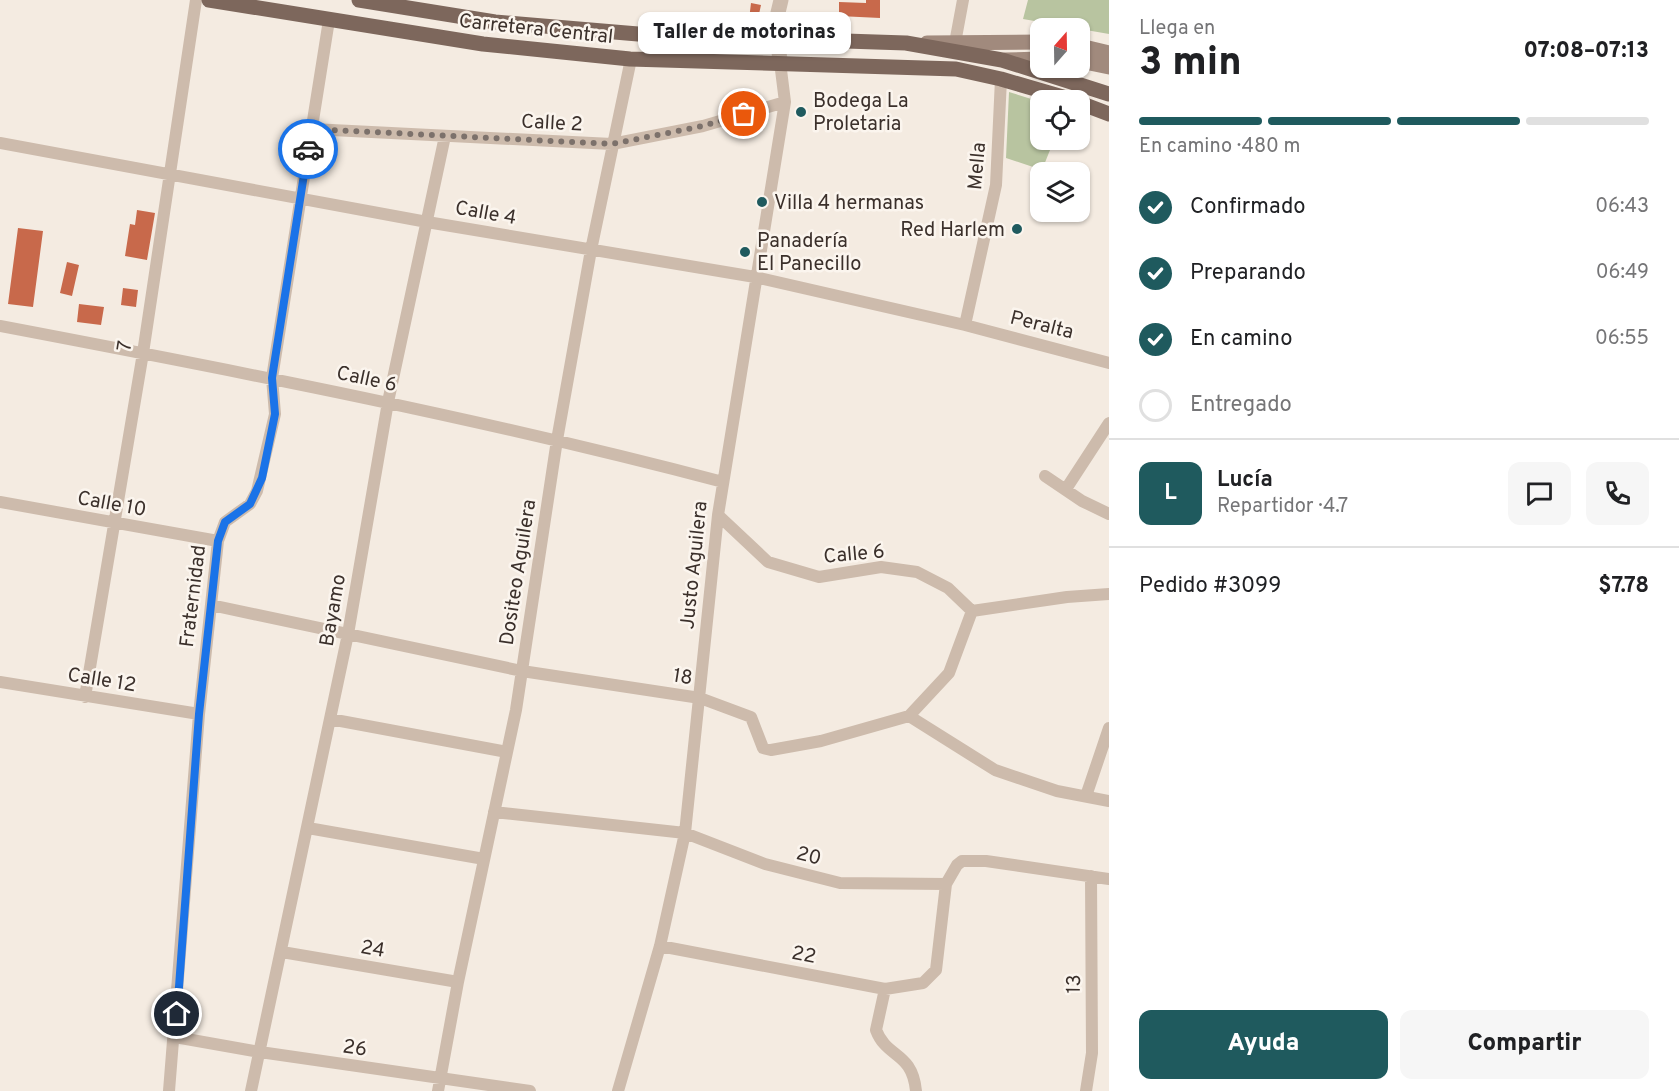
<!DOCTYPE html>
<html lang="es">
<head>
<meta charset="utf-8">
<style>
	body { margin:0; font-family:Overpass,sans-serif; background:#f6f6f6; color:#202124; height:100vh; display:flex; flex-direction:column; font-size:22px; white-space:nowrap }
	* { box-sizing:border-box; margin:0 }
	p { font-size:20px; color:#757577 }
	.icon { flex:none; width:33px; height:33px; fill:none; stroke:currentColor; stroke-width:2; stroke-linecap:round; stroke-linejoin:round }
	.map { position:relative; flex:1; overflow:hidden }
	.sheet { display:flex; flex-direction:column; background:#fff; width:570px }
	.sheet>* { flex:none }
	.needle { width:39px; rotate:20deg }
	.tools { position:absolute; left:1030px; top:18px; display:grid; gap:12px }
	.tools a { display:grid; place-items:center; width:60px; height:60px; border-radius:12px; background:#fff; box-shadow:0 2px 4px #0004; font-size:30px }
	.pin { position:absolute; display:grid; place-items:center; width:51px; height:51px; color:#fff; margin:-26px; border:3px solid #fff; border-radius:50%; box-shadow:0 2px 6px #0007 }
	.courier { position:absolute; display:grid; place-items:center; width:60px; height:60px; margin:-30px; border:4px solid #1a73e8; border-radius:50%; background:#fff; color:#222; box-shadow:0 2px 8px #0007 }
	.bubble { position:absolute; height:42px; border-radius:12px; background:#fff; box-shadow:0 2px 4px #0004; font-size:20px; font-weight:800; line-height:42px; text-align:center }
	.headline em { font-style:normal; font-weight:800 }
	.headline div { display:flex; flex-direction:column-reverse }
	.headline { display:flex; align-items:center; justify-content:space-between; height:102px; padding:0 30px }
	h1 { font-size:39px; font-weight:800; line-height:45px }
	.bar { display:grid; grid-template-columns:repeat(4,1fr); gap:9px 6px; align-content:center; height:72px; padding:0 30px }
	.bar i { height:8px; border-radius:4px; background:#e0e0e0 }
	.bar .on { background:#1f5a5e }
	.bar p { grid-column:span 4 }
	.line { display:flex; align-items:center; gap:15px; padding:0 30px; border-top:2px solid #e0e0e0 }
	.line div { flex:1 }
	.round { display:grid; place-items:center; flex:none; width:63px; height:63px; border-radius:12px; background:#f6f6f6 }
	ol { padding:0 30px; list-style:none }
	li { display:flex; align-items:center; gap:18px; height:66px }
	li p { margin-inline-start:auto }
	li .icon { padding:6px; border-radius:50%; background:#1f5a5e; color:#fff; stroke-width:4 }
	li:last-child { color:#757577 }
	li i { width:33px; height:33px; border:3px solid #e0e0e0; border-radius:50% }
	.action { display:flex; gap:12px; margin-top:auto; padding:12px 30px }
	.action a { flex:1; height:69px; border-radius:12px; background:#1f5a5e; color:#fff; font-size:24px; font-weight:800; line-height:69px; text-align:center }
	.action a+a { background:#f6f6f6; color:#202124 }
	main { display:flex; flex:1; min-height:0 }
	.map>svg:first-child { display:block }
	.green { fill:#b8c4a0 }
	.building { fill:#c8694b }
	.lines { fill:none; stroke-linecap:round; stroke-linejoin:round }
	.minor { stroke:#cdbbac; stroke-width:12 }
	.tertiary { stroke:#cdbbac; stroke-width:15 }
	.secondary { stroke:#a18a7d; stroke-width:15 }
	.primary { stroke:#7d675c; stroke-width:15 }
	.done { stroke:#7c716b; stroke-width:6; stroke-dasharray:0 10.8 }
	.route { stroke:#1a73e8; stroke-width:8 }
	.poi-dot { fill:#1f5a5e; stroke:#fbf5ee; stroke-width:2 }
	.labels { text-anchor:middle; stroke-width:5; stroke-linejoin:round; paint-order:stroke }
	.street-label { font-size:20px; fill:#3b302b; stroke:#fbf5ee }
	.poi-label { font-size:20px; fill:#3b302b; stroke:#fbf5ee; text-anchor:start }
</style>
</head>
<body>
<main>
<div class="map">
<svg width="1109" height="1091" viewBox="0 0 1109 1091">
	<rect width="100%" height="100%" fill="#f4ebe1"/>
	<path class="green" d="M1028,0H1109V34L1023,19Z
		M1009,92L1041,102V140H1054L1042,170L1006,158Z"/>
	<path class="building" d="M866,0H880V18L839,16V2L866,3Z
		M751,3L761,5L756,28H748Z
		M137,210L155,213L147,260L125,256L130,224L135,225Z
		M18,228L43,231L33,307L8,304Z
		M67,262L79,265L72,296L60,293Z
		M123,288L138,290L136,307L121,305Z
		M79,304L104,307L101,325L77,322Z"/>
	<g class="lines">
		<path class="minor" d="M955,43L963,0
			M312,129L612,144L703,126L785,102
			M0,143L427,222L755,277L965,325L1109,363
			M965,325L996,185L1001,79
			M0,326C242,372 484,419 723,482
			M1045,476L1082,501L1109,514
			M1066,489L1109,423
			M0,502L218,541
			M718,515L768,562L819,577L881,567L917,572L948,588L972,611
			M211,605L522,671L700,698L751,717L763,748L771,750L821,741L909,716L995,770L1057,791L1109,801
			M972,611L1067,597L1109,594
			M0,682L199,714
			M85,697L143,353L196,0
			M909,716L949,673L972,611
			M330,719L507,752
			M1086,796L1109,728
			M494,812L685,833L765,864L840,883L946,884
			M308,828L484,859
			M660,946L885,989L923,983L936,970L946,884L957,865L962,861H986L1109,879
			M282,952L458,982
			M885,989L876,1030C887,1059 912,1051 916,1091
			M175,1037L260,1052L530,1091
			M169,1091L199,714L218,541L225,522L250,504L257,491L275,414L272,378L329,20
			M251,1091L348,634L388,402L445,136
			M438,1091L458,982L516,710L557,440L591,250L631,59
			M618,1091L660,946L685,833L718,515L785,102L780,62
			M1086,1091L1092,1053L1091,876"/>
		<path class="tertiary" d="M780,62L776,21L781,0"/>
		<path class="secondary" d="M927,43L1041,42
			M1080,46L1109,53
			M1005,60L1041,59
			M1080,61L1109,67"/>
		<path class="primary" d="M209,0L483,44L630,59L956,69L1001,79L1073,100
			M359,0L495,22L638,34L906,43L1002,60L1109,94
			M1080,103L1109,114"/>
	</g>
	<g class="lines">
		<path class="done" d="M308,149L312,129L612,144L703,126L744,114"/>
		<path class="route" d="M177,1014L199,714L218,541L225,522L250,504L262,478L275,414L272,378L308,149"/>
	</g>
	<g class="poi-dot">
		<circle cx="801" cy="112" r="6"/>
		<circle cx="762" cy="202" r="6"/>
		<circle cx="1017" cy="229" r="6"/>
		<circle cx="745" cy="252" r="6"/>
	</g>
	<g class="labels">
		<g class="street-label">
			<text transform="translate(536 28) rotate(6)" y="7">Carretera Central</text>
			<text transform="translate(552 122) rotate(3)" y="7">Calle 2</text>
			<text transform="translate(976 166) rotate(-85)" y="7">Mella</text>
			<text transform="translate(486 212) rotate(10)" y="7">Calle 4</text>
			<text transform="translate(1042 324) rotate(14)" y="7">Peralta</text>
			<text transform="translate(124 346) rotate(-81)" y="7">7</text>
			<text transform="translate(367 378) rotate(12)" y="7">Calle 6</text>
			<text transform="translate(112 503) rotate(10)" y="7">Calle 10</text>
			<text transform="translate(854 553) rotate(-5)" y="7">Calle 6</text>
			<text transform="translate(693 565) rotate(-84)" y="7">Justo Aguilera</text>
			<text transform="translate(517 572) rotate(-81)" y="7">Dositeo Aguilera</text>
			<text transform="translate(192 596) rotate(-83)" y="7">Fraternidad</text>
			<text transform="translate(332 610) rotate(-80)" y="7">Bayamo</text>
			<text transform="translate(683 676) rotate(9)" y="7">18</text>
			<text transform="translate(102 679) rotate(9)" y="7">Calle 12</text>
			<text transform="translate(809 855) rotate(14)" y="7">20</text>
			<text transform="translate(373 948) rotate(10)" y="7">24</text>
			<text transform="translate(804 954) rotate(11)" y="7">22</text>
			<text transform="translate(1073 984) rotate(-89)" y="7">13</text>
			<text transform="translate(355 1047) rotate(8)" y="7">26</text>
		</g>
		<g class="poi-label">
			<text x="813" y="107">Bodega La<tspan x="813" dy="23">Proletaria</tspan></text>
			<text x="774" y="209">Villa 4 hermanas</text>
			<text x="1005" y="236" text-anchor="end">Red Harlem</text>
			<text x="757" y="247">Panadería<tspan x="757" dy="23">El Panecillo</tspan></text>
		</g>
	</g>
</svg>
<div class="tools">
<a><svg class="needle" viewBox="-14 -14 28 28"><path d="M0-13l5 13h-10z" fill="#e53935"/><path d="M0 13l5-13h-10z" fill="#757577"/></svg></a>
<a><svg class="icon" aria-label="locate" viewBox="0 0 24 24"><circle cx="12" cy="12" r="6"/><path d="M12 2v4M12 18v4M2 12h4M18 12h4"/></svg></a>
<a><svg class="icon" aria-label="layers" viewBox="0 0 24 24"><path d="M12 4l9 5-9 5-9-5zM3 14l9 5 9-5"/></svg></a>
</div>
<div class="pin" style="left:744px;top:114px;background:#ea580c"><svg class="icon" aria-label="bag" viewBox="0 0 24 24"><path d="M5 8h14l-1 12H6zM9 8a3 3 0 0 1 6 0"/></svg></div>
<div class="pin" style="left:177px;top:1014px;background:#1f2937"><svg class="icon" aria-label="home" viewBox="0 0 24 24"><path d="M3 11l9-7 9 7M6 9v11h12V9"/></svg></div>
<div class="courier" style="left:308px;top:149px"><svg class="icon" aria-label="car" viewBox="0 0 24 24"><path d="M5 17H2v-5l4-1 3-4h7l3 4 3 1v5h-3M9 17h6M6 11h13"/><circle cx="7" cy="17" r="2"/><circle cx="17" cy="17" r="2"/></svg></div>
<div class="bubble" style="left:638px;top:12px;width:213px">Taller de motorinas</div>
</div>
<section class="sheet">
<div class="headline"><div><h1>3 min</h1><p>Llega en</p></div><em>07:08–07:13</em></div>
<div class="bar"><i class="on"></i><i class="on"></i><i class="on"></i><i></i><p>En camino · 480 m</p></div>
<ol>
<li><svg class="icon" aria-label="check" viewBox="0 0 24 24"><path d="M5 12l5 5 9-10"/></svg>Confirmado<p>06:43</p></li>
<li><svg class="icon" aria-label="check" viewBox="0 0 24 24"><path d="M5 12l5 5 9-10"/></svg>Preparando<p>06:49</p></li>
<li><svg class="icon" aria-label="check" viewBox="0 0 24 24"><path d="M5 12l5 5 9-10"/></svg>En camino<p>06:55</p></li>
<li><i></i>Entregado</li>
</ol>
<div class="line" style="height:108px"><b class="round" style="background:#1f5a5e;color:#fff">L</b><div><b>Lucía</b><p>Repartidor · 4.7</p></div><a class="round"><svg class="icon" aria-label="chat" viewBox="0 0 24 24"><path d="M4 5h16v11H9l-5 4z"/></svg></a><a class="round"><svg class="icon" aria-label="phone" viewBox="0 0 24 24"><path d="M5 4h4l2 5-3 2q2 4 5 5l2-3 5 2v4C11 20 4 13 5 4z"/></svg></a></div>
<div class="line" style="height:78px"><div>Pedido #3099</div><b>$7.78</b></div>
<div class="action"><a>Ayuda</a><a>Compartir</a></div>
</section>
</main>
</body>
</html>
